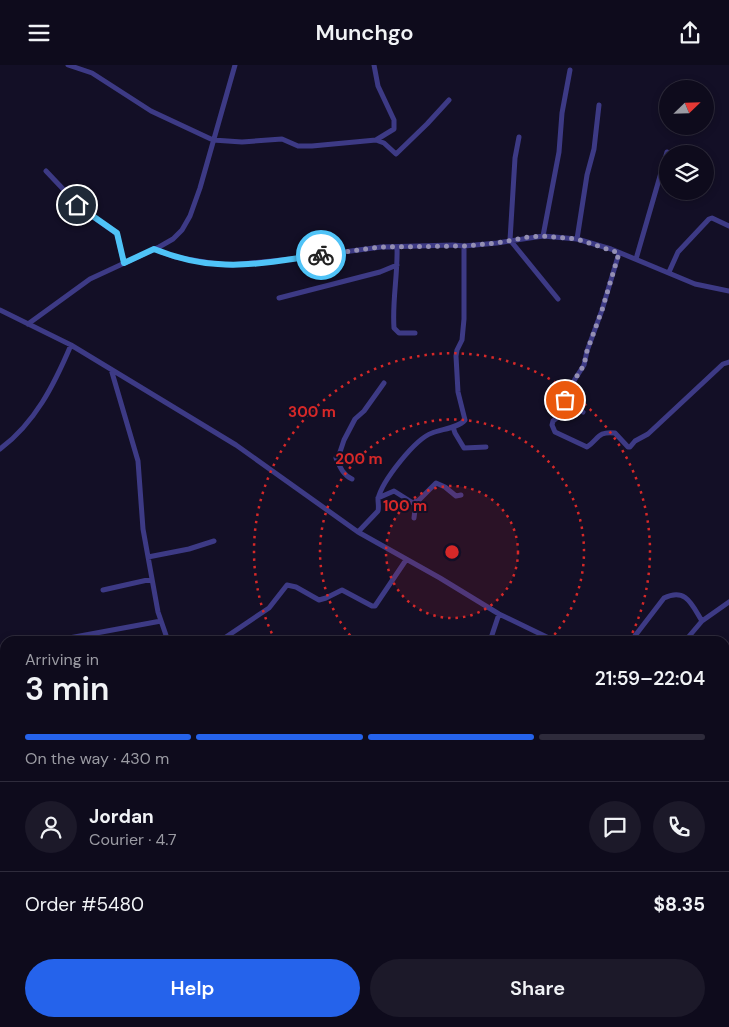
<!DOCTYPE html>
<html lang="en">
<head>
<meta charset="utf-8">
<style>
	body { margin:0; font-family:"DM Sans",sans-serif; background:#1c1929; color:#f1f3f6; height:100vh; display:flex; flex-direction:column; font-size:19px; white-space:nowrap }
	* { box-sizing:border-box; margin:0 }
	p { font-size:16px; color:#9b9ba3 }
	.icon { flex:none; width:28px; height:28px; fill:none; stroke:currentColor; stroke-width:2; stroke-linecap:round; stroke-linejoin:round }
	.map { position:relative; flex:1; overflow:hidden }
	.sheet { position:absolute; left:0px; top:571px; width:730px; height:391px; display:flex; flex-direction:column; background:#0e0b1c; border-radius:15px 15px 0 0; box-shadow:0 2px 8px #0003,0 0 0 1px #2e2b3b }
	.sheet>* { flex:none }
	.needle { width:32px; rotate:67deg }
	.tools { position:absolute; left:659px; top:15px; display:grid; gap:10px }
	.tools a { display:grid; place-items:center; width:55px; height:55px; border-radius:50%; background:#0e0b1c; box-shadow:0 2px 8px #0003,0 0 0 1px #2e2b3b; font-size:25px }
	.pin { position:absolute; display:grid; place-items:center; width:42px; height:42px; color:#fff; margin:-21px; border:2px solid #fff; border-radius:50%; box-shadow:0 1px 5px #0007 }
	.courier { position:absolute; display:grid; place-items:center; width:50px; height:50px; margin:-25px; border:4px solid #4fc3f7; border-radius:50%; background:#fff; color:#222; box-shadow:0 1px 6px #0007 }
	.headline em { font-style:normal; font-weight:600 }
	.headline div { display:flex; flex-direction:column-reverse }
	.headline { display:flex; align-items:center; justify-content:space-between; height:85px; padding:0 25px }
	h1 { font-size:32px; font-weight:600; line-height:38px }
	.bar { display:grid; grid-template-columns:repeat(4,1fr); gap:8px 5px; align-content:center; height:60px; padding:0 25px }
	.bar i { height:6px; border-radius:4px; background:#2e2b3b }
	.bar .active { background:#2563eb }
	.bar p { grid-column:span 4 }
	.line { display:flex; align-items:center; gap:12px; padding:0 25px; border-top:1px solid #2e2b3b }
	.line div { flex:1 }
	.round { display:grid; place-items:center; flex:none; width:52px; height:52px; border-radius:26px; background:#1c1929 }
	.action { display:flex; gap:10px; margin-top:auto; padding:10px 25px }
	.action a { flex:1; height:58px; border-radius:30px; background:#2563eb; color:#fff; font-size:20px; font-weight:600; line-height:58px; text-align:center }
	.action a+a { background:#1c1929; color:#f1f3f6 }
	header { display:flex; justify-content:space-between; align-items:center; height:65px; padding:0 25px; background:#0e0b1c; font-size:22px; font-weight:600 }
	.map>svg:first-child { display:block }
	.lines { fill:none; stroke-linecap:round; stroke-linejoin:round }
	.minor { stroke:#3d3a85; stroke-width:5 }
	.done { stroke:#948fb3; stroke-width:5; stroke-dasharray:0 9 }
	.route { stroke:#4fc3f7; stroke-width:6 }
	.ring { fill:none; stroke:#d62828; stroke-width:2.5; stroke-dasharray:2.5 5 }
	.centre { fill:#d62828; stroke:#130f26; stroke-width:2.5 }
	.ring-label { font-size:15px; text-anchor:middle; font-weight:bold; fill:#d62828; stroke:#130f26; stroke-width:4; stroke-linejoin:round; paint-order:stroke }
</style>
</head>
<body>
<header><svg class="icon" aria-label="menu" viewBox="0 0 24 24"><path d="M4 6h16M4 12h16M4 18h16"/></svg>Munchgo<svg class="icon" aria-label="share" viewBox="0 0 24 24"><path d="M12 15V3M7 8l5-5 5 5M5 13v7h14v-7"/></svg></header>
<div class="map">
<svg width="729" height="962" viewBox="0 0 729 962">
	<rect width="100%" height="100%" fill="#130f26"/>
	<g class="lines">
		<path class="minor" d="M68,0L92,8L151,46L213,75L242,77L282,74L298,81H312L376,75L394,64V55L378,21L374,0
			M519,72L515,93L510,175L558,234
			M376,75L384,78L396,89L427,59L449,35
			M46,106L82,144L117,169L124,198
			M543,171L559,87L562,48L570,5
			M577,174L587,110L594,84L599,40
			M397,182C398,209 392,236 394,263L399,268H415
			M154,184L175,192L217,199L231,200L291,194L381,182L453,180L464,181L497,178L543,171L577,174L611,184L695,219L729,226
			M636,194L667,87
			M669,207L678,187L709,154L712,153L729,161
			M279,233L380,207L397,200
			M0,245L71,280L236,380L358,467L440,513L499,549L555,576
			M28,259L90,214L159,182L173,174L182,165L190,151L200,123L235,0
			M111,304L138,396L143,464L158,547L168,576
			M565,335L559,351L553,356L552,360L555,367L587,382C599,374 597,366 615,368L628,382H630L635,376L648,369L723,299L729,297
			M583,347L565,335L568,325L584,300L587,286L602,245L619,188
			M453,362L455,368L464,383L486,382
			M0,384C35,358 54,320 71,280
			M352,414C343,410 340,402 336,393L340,387L344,375L355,354L364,346L384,318
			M378,433L394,426L413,438L418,436L436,418L445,422L456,431L461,430
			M414,453L416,436
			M358,467L378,446C379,442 378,438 378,434C382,416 415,374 432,368C442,364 458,363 465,355L458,327L456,291L457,285L462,275L464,254V181
			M148,492L189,484L214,476
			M103,525L152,514
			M702,556L729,537
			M53,576L161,556
			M220,576L269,543L287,520L296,522L319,535L326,533L342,525L372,541H375L406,495
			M490,576L499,549
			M631,576L664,533C686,522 692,540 702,556L685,576
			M0,587H5
			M725,650L729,653
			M0,731L5,729
			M725,793L729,791
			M606,958L608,962
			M45,962L46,958
			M114,962L118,958
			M619,962L634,958"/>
	</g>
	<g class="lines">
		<path class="done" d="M321,190L381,182L464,181L497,178L528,172L543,171L577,174L619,188L602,245L587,286L584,300L568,325L565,335"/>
		<path class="route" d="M77,140L117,168L124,198L154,184C174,192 196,198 218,199C251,202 288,194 321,190"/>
	</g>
	<circle cx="452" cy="487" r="66" fill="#d62828" fill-opacity=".12"/>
	<g class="ring">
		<circle cx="452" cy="487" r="66"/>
		<path d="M355 576A132 132 0 1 1 549 576"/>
		<path d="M275 575A198 198 0 1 1 629 575"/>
	</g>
	<circle cx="452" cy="487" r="8" class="centre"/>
	<g class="ring-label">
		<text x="312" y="352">300 m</text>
		<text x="359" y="399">200 m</text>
		<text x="405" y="446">100 m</text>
	</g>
</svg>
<div class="tools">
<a><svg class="needle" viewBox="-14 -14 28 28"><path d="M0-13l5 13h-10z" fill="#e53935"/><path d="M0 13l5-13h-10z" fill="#9b9ba3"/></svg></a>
<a><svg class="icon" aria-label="layers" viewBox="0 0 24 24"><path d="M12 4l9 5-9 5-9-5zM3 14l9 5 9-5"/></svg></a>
</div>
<div class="pin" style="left:565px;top:335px;background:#ea580c"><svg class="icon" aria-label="bag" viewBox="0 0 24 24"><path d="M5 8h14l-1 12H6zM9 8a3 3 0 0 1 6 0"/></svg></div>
<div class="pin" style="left:77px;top:140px;background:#1f2937"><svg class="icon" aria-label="home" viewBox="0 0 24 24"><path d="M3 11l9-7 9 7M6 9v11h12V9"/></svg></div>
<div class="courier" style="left:321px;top:190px"><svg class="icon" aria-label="bike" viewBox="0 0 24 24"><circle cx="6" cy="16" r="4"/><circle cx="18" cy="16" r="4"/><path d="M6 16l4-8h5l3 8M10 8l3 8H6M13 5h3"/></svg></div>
<section class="sheet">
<div class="headline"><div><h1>3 min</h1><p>Arriving in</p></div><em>21:59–22:04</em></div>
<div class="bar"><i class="active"></i><i class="active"></i><i class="active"></i><i></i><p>On the way · 430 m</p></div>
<div class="line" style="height:90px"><a class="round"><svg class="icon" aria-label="person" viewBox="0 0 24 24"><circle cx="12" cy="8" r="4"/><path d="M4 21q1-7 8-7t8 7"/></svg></a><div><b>Jordan</b><p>Courier · 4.7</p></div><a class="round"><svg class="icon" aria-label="chat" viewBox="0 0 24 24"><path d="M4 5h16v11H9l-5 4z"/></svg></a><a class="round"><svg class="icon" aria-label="phone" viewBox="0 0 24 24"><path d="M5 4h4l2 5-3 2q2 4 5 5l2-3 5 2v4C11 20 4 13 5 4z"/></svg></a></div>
<div class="line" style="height:65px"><div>Order #5480</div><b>$8.35</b></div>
<div class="action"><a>Help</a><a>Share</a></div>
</section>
</div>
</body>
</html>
